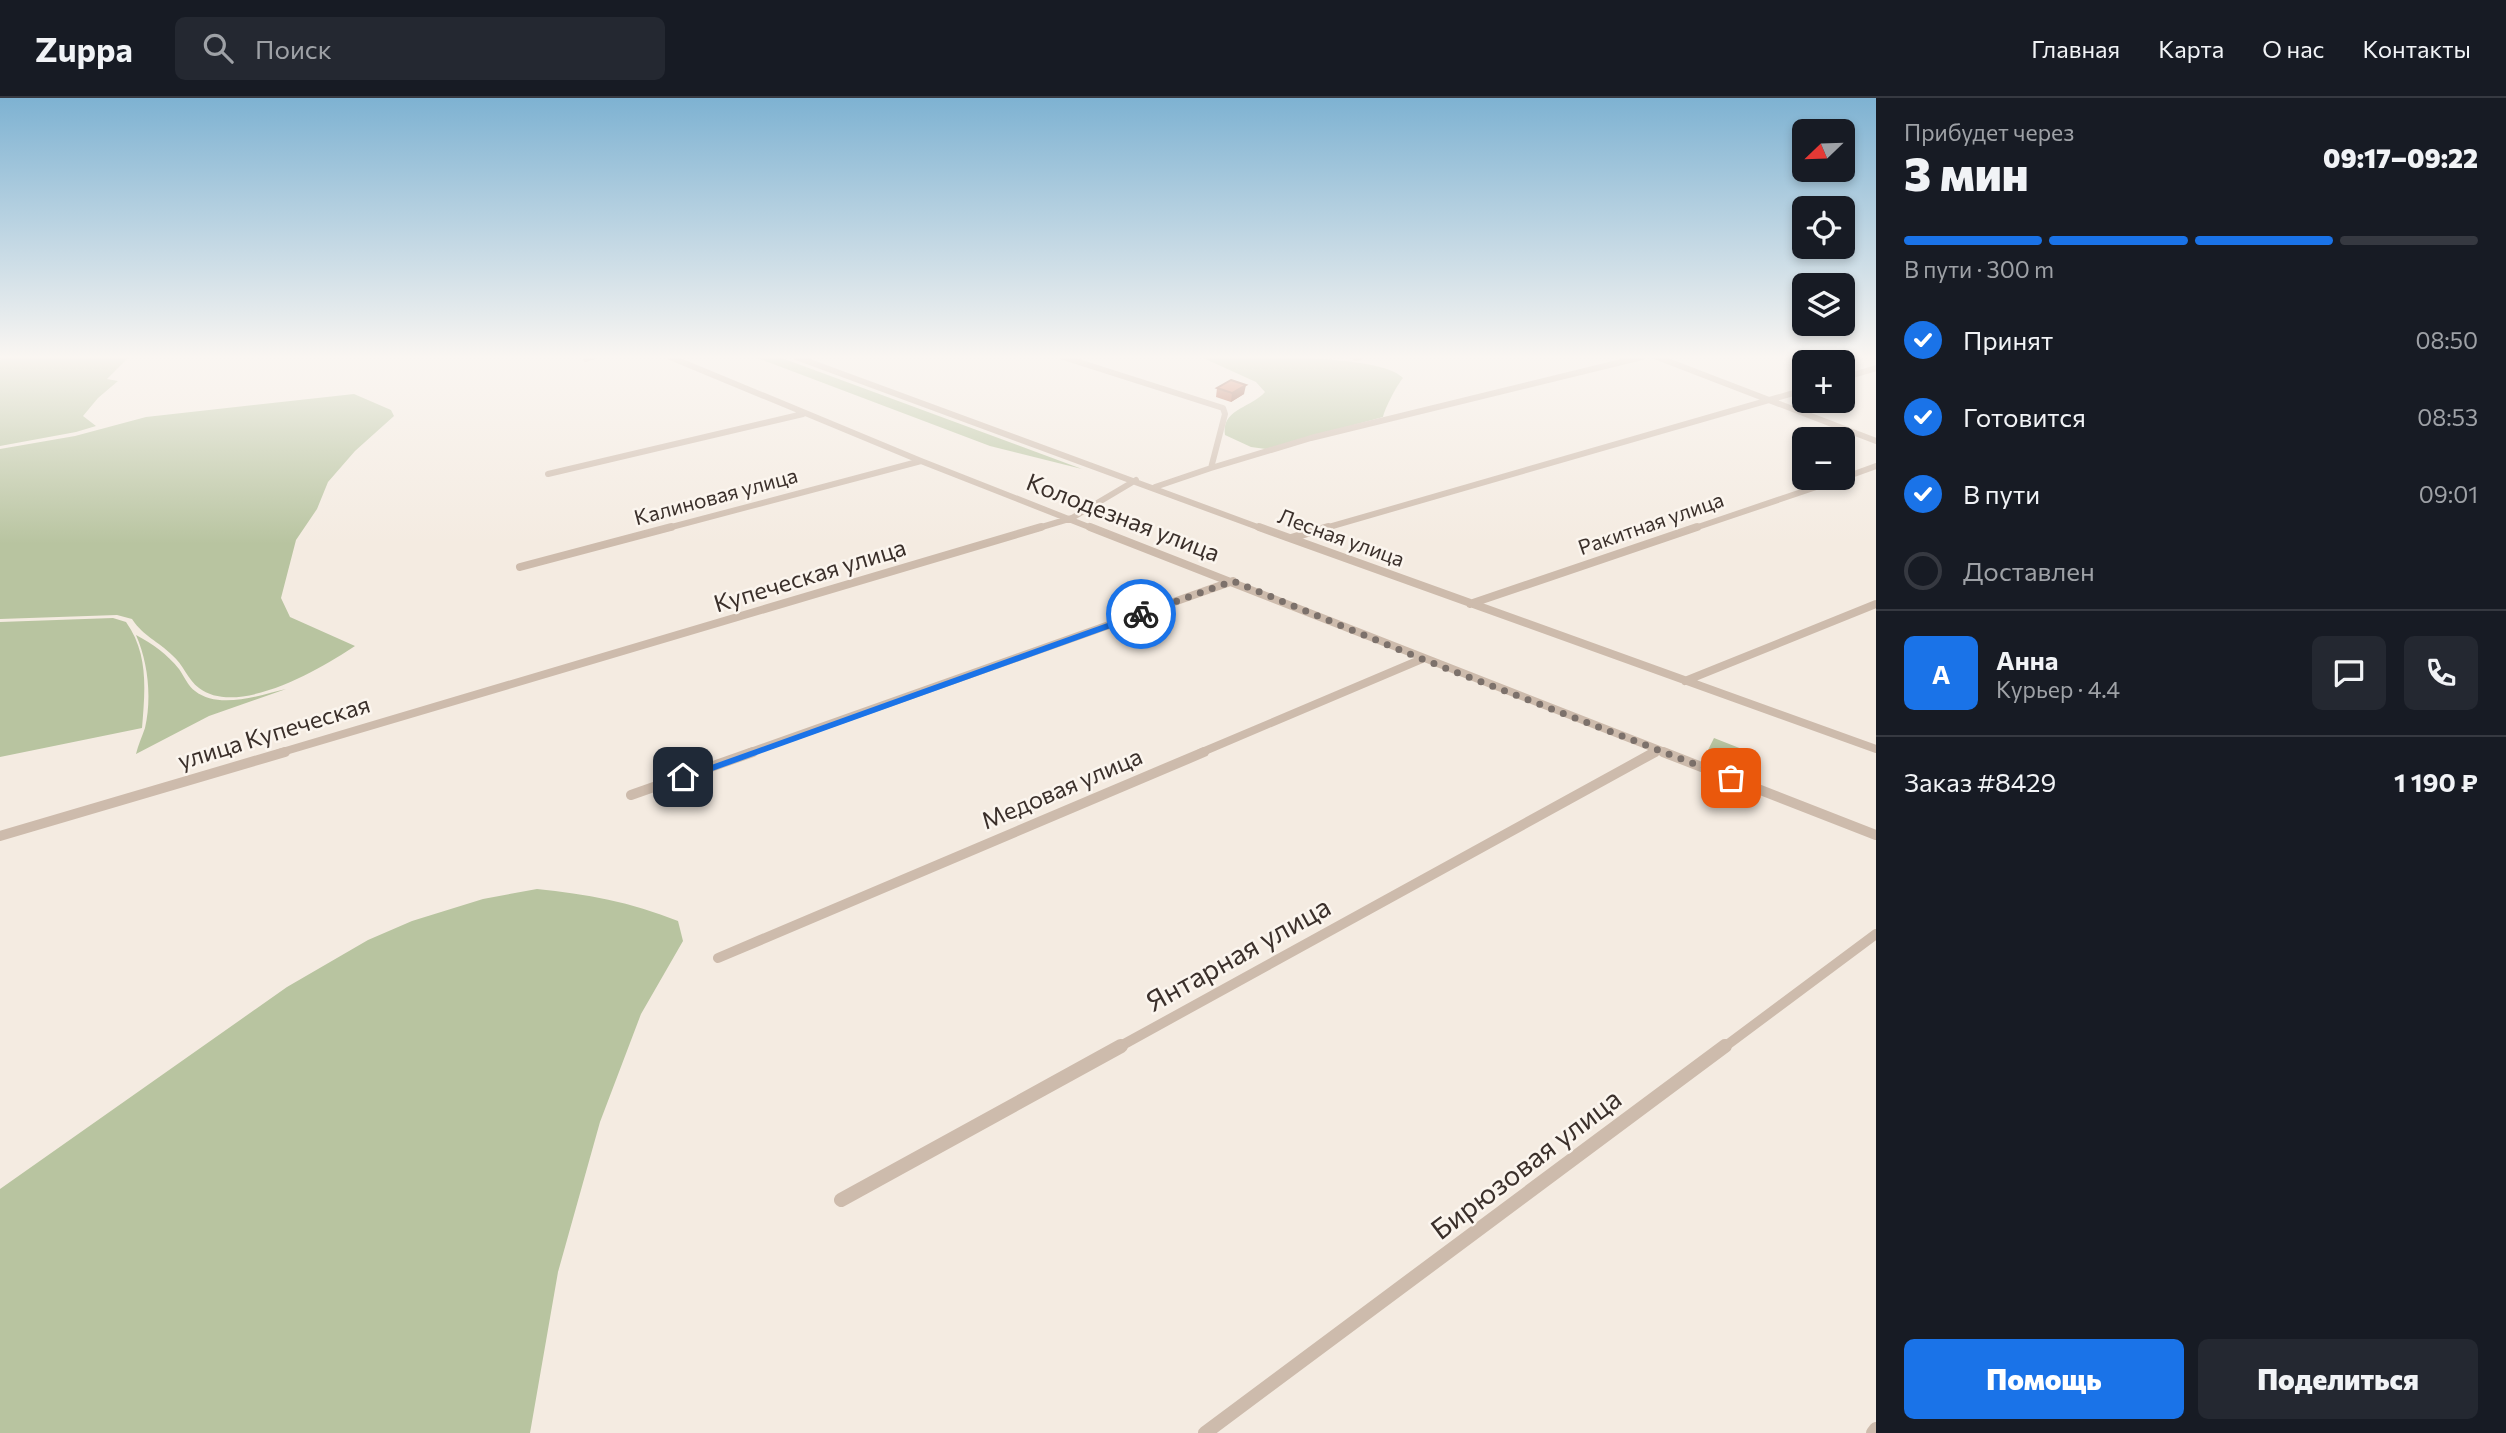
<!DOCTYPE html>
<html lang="ru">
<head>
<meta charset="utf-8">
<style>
	body { margin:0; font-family:Commissioner,sans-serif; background:#242831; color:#f1f3f6; height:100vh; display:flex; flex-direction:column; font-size:26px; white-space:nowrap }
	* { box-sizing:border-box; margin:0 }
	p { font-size:23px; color:#9ea1a6 }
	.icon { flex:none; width:38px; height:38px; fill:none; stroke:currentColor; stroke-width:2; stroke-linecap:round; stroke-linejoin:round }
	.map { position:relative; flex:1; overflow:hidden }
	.details { display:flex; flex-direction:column; background:#171b24; width:630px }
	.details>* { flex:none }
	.needle { width:46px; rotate:247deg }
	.controls { position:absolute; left:1792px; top:21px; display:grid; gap:14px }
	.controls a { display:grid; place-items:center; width:63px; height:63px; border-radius:10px; background:#171b24; box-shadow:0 4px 10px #0003; font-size:35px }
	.pin { position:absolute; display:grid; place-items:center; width:60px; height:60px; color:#fff; margin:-30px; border-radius:14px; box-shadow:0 4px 10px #0006 }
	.courier { position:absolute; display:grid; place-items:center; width:70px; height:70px; margin:-35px; border:5px solid #1a73e8; border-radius:50%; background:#fff; color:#222; box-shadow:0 2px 9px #0007 }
	.summary em { font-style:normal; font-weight:800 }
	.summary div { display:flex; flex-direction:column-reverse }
	.summary { display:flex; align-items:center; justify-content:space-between; height:119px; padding:0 28px }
	h1 { font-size:46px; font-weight:800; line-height:52px }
	.bar { display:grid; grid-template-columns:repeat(4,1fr); gap:10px 7px; align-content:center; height:84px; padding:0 28px }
	.bar i { height:9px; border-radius:5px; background:#363941 }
	.bar .selected { background:#1a73e8 }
	.bar p { grid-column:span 4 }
	.line { display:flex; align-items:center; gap:18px; padding:0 28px; border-top:2px solid #363941 }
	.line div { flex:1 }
	.round { display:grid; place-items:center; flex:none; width:74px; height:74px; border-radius:10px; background:#242831 }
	ol { padding:0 28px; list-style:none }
	li { display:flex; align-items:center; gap:21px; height:77px }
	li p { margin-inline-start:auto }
	li .icon { padding:7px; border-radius:50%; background:#1a73e8; color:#fff; stroke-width:4 }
	li:last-child { color:#9ea1a6 }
	li i { width:38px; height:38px; border:4px solid #363941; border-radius:50% }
	.primary-button { display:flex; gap:14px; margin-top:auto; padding:14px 28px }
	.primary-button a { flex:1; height:80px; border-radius:10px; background:#1a73e8; color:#fff; font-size:28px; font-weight:800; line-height:80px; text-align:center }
	.primary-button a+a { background:#242831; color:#f1f3f6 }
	header { display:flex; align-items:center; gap:42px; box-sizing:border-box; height:98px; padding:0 35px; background:#171b24; border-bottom:2px solid #363941 }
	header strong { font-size:33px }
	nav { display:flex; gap:38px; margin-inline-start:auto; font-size:24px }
	.search { width:490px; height:63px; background:#242831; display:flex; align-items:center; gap:18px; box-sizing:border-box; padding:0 24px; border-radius:10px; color:#9ea1a6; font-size:26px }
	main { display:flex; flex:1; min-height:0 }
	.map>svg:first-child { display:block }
	.green { fill:#b8c4a0 }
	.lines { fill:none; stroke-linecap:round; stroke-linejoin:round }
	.street-far3 { stroke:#cdbbac; stroke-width:6 }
	.street-far2 { stroke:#cdbbac; stroke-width:8 }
	.street-far1 { stroke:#cdbbac; stroke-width:10 }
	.street { stroke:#cdbbac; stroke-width:14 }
	.wall { fill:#ac5a40 }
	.shaded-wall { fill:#8c4a34 }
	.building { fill:#c8694b; stroke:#8c4a34; stroke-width:2 }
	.route { fill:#1a73e8 }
	.done { stroke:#7c716b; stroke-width:7; stroke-dasharray:0 12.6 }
	.labels { text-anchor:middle; stroke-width:5; stroke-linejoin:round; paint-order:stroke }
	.far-street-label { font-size:21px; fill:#3b302b; stroke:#fbf5ee }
	.street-label { font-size:24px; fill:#3b302b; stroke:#fbf5ee }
	.near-street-label { font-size:28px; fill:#3b302b; stroke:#fbf5ee }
</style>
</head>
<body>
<header>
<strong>Zuppa</strong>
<div class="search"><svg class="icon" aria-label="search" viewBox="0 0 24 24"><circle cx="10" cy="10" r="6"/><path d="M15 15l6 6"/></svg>Поиск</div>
<nav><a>Главная</a><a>Карта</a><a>О нас</a><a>Контакты</a></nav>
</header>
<main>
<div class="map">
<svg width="1876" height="1335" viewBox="0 0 1876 1335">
	<rect width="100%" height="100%" fill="#f4ebe1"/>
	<path class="green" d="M4,259H129L107,281L118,283L98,300L83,318L96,328L76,334L0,348V262Z
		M755,259H779L1082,371L990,348Z
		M1201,259C1238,259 1381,255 1403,280C1397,287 1385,310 1383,319L1266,351L1251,349L1225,337C1221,311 1251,310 1265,294L1256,284Z
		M354,296L391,312L394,318L355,353L328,384L317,411L296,442L281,500L290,519L355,548C322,570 238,620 199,590C188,582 183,566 172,557C158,543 144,539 132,521L117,517L0,521V351L75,338L146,319Z
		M113,520L126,524C149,556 145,593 142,630L0,659V524Z
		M136,537C153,546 167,556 179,571C184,578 188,588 195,593C219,612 260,597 286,591L209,618L136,656C138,647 142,639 145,630C152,600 148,564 136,537Z
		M1714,640L1747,653L1741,665L1708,652Z
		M537,791C586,796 631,804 678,823L683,843L641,916L600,1024L558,1174L530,1335H0V1091L287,889L368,842L412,823L483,801Z"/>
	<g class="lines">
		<path class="street-far3" d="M670,259L921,363L1094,431
			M796,259L1263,431
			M1063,259L1223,310L1225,316L1211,370L1155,389
			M1657,259L1876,343
			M1355,260L1360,259
			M586,261L592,259
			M1843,280L1876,270
			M1211,370L1311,340L1642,259
			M548,376L803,316
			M1843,380L1876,368
			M664,431L921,363
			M1035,431L1072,420L1136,382
			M1322,431L1804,292
			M1692,431L1843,380"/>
		<path class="street-far2" d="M1090,429L1667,655
			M1259,429L1876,651
			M1291,440L1328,429
			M520,469L671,429
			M1470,506L1697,429
			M1685,583L1876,506
			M279,655L1041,429
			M748,655L1233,483
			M1200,655L1422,561
			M1652,655L1658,652"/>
		<path class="street-far1" d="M1663,654L1876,737
			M631,697L753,654
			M0,738L285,654
			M718,860L1204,654
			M1117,950L1655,654
			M1723,950L1876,836"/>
		<path class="street" d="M841,1102L1121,948
			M1205,1335L1725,948
			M1873,1335L1876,1331"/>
	</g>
	<path class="wall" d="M1217,290L1244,296L1231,304L1216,299Z"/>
	<path class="shaded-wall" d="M1246,287L1244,296L1231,304L1232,295Z"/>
	<path class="building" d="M1231,282L1246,287L1232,295L1217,290Z"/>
	<linearGradient id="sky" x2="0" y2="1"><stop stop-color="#7eb2d2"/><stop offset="0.58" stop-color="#faf6f2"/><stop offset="1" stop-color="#faf6f2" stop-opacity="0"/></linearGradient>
	<rect width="1876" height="446" fill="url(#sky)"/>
	<path class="route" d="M1141,513L1144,514V518L687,682L683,683L678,679Z"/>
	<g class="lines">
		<path class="done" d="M1141,516L1233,483L1422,561L1731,680"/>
	</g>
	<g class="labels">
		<g class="far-street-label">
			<text transform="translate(716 399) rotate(-15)" y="7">Калиновая улица</text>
			<text transform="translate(1651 426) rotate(-19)" y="7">Ракитная улица</text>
			<text transform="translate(1341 440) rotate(20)" y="7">Лесная улица</text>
		</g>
		<g class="street-label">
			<text transform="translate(1123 420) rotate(21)" y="8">Колодезная улица</text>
			<text transform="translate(810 478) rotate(-17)" y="8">Купеческая улица</text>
			<text transform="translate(274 635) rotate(-17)" y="8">улица Купеческая</text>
			<text transform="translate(1062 691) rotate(-23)" y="8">Медовая улица</text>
		</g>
		<g class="near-street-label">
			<text transform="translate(1238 856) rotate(-29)" y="10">Янтарная улица</text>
			<text transform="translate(1526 1066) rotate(-37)" y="10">Бирюзовая улица</text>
		</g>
	</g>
</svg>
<div class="controls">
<a><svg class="needle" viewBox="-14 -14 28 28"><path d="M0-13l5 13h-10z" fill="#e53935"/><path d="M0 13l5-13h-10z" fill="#9ea1a6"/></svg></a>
<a><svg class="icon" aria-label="locate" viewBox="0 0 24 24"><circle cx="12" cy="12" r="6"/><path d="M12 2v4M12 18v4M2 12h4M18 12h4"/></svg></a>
<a><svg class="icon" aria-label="layers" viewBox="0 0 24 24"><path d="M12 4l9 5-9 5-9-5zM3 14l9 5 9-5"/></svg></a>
<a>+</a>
<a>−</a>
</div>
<div class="pin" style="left:1731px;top:680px;background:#ea580c"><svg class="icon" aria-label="bag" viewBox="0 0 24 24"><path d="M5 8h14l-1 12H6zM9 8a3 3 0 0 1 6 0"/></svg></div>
<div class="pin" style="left:683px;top:679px;background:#1f2937"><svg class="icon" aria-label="home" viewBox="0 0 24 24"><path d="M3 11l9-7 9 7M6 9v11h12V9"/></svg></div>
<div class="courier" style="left:1141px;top:516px"><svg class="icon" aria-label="bike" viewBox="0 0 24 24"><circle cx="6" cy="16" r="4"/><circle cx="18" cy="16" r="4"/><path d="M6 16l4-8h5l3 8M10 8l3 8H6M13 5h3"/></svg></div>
</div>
<section class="details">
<div class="summary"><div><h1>3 мин</h1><p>Прибудет через</p></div><em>09:17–09:22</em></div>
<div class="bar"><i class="selected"></i><i class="selected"></i><i class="selected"></i><i></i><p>В пути · 300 m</p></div>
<ol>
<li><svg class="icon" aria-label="check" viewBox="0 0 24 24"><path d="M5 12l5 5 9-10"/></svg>Принят<p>08:50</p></li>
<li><svg class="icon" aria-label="check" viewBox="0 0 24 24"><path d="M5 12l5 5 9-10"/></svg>Готовится<p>08:53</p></li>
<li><svg class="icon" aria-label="check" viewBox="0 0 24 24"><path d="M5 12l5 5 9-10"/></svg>В пути<p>09:01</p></li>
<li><i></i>Доставлен</li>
</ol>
<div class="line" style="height:126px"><b class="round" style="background:#1a73e8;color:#fff">А</b><div><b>Анна</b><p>Курьер · 4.4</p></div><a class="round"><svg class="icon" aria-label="chat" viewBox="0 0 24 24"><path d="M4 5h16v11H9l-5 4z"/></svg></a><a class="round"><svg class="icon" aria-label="phone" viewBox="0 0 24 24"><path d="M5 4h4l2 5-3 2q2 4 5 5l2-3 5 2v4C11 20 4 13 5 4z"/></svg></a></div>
<div class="line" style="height:91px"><div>Заказ #8429</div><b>1 190 ₽</b></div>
<div class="primary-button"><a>Помощь</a><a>Поделиться</a></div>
</section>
</main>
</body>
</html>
